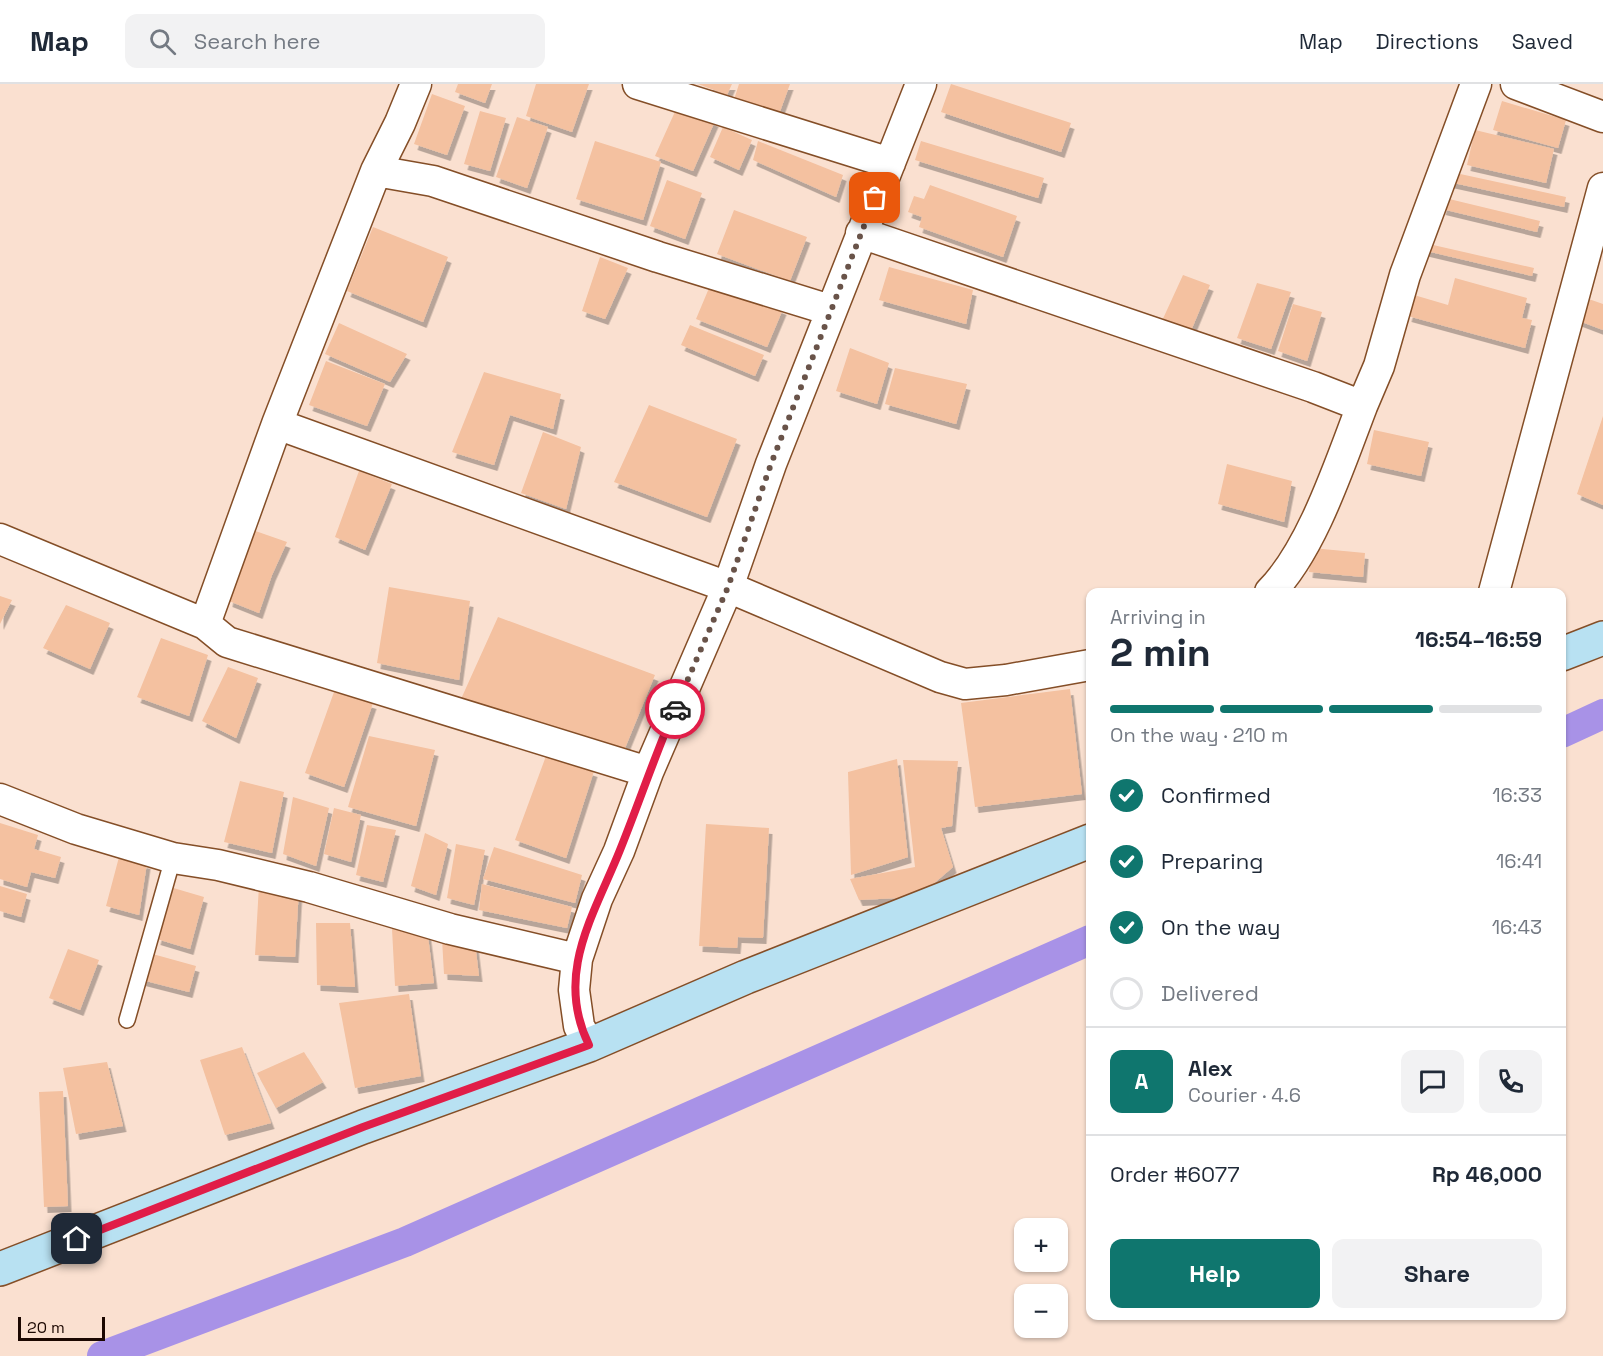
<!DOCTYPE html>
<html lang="en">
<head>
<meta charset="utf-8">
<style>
	body { margin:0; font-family:"Space Grotesk",sans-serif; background:#f2f2f3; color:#1f2937; height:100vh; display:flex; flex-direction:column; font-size:22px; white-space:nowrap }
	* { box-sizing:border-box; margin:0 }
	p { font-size:20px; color:#747a83 }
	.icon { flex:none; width:33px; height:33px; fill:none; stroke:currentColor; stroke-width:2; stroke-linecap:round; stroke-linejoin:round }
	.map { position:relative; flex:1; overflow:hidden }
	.details { position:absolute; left:1086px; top:504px; width:480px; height:732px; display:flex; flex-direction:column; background:#fff; border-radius:12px; box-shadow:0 2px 4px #0004 }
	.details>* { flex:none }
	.fabs { position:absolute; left:1014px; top:1134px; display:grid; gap:12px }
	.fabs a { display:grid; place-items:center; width:54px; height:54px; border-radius:12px; background:#fff; box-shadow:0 2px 4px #0004; font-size:30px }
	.scale { position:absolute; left:18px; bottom:15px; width:87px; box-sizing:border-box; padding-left:6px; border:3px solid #1b0700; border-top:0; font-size:16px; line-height:21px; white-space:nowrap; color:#1b0700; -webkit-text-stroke:4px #fae0d0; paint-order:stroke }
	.pin { position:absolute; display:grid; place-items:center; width:51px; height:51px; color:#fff; margin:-26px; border-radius:12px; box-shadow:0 3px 9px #0006 }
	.courier { position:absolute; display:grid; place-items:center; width:60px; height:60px; margin:-30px; border:4px solid #e11d48; border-radius:50%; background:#fff; color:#222; box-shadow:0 2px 8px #0007 }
	.summary em { font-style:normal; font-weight:700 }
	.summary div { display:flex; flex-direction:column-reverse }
	.summary { display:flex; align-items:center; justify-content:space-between; height:102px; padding:0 24px }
	h1 { font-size:39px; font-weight:700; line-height:45px }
	.bar { display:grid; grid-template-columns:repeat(4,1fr); gap:9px 6px; align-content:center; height:72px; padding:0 24px }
	.bar i { height:8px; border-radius:4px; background:#e0e1e3 }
	.bar .selected { background:#0f766e }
	.bar p { grid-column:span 4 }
	.line { display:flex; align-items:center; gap:15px; padding:0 24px; border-top:2px solid #e0e1e3 }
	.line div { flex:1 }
	.round { display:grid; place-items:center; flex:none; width:63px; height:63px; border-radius:12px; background:#f2f2f3 }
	ol { padding:0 24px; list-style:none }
	li { display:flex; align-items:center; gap:18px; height:66px }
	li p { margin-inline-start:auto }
	li .icon { padding:6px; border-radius:50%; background:#0f766e; color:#fff; stroke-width:4 }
	li:last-child { color:#747a83 }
	li i { width:33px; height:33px; border:3px solid #e0e1e3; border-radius:50% }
	.cta { display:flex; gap:12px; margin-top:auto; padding:12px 24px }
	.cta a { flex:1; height:69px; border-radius:12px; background:#0f766e; color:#fff; font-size:24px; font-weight:700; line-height:69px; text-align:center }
	.cta a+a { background:#f2f2f3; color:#1f2937 }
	header { display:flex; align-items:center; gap:36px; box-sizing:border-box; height:84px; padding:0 30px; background:#fff; border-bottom:2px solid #e0e1e3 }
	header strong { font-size:28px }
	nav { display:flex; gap:33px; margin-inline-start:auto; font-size:21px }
	.search { width:420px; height:54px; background:#f2f2f3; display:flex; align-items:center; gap:15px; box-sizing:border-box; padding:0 21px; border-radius:12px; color:#747a83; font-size:22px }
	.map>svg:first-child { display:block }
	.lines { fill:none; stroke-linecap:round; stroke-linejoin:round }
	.canal { stroke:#a892e7; stroke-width:30 }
	.building { fill:#f4c1a0; filter:url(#shadow) }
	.lane-casing { stroke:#844e27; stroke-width:18 }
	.street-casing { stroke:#844e27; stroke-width:33 }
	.secondary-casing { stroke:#844e27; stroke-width:36 }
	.lane { stroke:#fff; stroke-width:15 }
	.street { stroke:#fff; stroke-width:30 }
	.secondary { stroke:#b8e1f2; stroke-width:33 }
	.done { stroke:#695349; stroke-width:6; stroke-dasharray:0 10.8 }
	.route { stroke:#e11d48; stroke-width:8 }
</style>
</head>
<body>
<header>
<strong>Map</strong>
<div class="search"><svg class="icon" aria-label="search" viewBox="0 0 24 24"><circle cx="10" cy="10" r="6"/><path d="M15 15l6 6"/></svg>Search here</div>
<nav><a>Map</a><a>Directions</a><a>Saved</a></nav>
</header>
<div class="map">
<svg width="1603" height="1272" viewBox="0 0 1603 1272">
	<defs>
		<filter id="shadow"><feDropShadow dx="3.5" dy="6" stdDeviation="0" flood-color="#0004"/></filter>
	</defs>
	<rect width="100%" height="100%" fill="#fae0d0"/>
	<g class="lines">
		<path class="canal" d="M1562,649L1603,630
			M102,1272L405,1158L1090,856"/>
	</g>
	<path class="building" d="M458,0H492L485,19L455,8Z
		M536,0H589L572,48L526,32Z
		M698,0H732L727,11Z
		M739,0H790L775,41L731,25Z
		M951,0L1071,39L1061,68L941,28Z
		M432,10L465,22L447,71L414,60Z
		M1502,17L1566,36L1558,64L1493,46Z
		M678,21L715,37L693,87L655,72Z
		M480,27L506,34L490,87L464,80Z
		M517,33L548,43L527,104L496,93Z
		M723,43L752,56L739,86L710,73Z
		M1475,46L1554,65L1546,99L1467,81Z
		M595,57L661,78L643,136L576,115Z
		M758,57L843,91L836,113L753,76Z
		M921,57L1044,94L1038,114L915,76Z
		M1451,88L1566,113L1564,123L1449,98Z
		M667,96L702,109L685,155L650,142Z
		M930,101L1017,132L1003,173L919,143L922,133L908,128L914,112L924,115Z
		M1445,114L1540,137L1537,148L1442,125Z
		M734,126L807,153L790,197L717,170Z
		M373,143L448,173L423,238L347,207Z
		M1420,158L1534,184L1532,192L1418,165Z
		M600,173L628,184L605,235L582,227Z
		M889,183L973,206L966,240L879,216Z
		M1183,191L1210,201L1188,254L1161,239Z
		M1455,194L1527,214L1522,234L1532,236L1525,264L1408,232L1414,211L1448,221Z
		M712,197L783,225L767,263L696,235Z
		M1257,199L1291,208L1271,265L1237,254Z
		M1583,213L1603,220V246L1574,235Z
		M1293,220L1322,228L1307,277L1278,267Z
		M339,239L407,270L390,298L325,270Z
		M690,241L764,271L755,292L681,261Z
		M850,264L889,279L877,320L836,307Z
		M326,277L385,300L367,342L309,321Z
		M895,284L967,300L956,340L885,320Z
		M484,288L561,310L553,345L510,331L494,381L452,368Z
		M649,321L737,355L707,433L614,398Z
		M1603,332V421L1577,410Z
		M1374,346L1429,358L1421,392L1367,380Z
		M543,348L581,363L566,425L521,409Z
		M1227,380L1292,397L1284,438L1218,420Z
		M359,387L392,400L365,466L335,453Z
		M244,443L287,458L272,491L259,529L229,517Z
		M1312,464L1365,469L1363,493L1309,488Z
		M389,503L470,517L459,596L377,579Z
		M0,512L12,516L0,540Z
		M66,521L110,539L90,585L43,564Z
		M498,533L655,591L623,669L461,615Z
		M161,554L208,571L189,632L137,613Z
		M228,583L258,594L236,654L202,637Z
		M1070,605L1082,710L975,723L961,619Z
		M334,608L373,619L344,703L305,689Z
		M369,652L435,666L416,742L348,723Z
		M546,672L594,687L566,774L515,756Z
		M897,675L908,773L851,791L848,688Z
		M903,676L958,677L952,742L941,744L953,783L918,813L859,816L850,795L915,783Z
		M240,697L284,708L272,769L224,758Z
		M293,713L329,724L316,782L283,770Z
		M334,724L361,731L351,778L324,770Z
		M0,739L38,751L34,765L61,773L55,794L31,788L27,803L0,795Z
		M706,740L769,744L763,854L738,853L737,864L699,862Z
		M367,741L396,746L383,798L356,791Z
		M425,749L448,760L436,811L411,802Z
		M456,760L485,766L474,821L447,814Z
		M494,763L582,791L575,819L483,795Z
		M119,773L147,779L139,831L106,822Z
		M482,800L572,823L567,844L479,826Z
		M259,801L299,804L295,873L255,871Z
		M0,802L27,810L21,833L0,827Z
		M170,803L204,813L190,865L157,855Z
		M316,839H350L355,903L317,901Z
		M392,845H427L434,899L395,902Z
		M442,855L475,859L479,892L444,890Z
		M68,865L99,876L80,926L49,914Z
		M149,869L196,882L189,908L142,896Z
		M409,910L421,992L355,1004L339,919Z
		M242,963L271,1039L225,1051L200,976Z
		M304,968L323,998L276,1024L257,989Z
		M107,978L123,1042L76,1050L63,984Z
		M63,1007L68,1122L44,1123L39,1008Z"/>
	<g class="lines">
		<defs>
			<path id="lane" d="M127,936L173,774"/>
			<path id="street" d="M416,0L400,39L376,87L277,340L728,503L940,593L965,600L1006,596L1090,581
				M638,0L890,79
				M1516,0L1603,33
				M376,87L433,97L658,173L830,226
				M861,149L1313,303L1362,322L1379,282L1405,191L1476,0
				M0,455L205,540L227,558L648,688
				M1270,508C1312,466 1340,379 1362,322
				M1494,508L1603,104
				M205,540L277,340
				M0,715L76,745L173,774L218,781L309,803L450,845L577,875
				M589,961L579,942L574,906L577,875L597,815L619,767L648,688L728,503L771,380L921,0"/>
			<path id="secondary" d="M1562,570L1603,554
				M0,1185L363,1043L589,961L746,893L1090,757"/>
		</defs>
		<use href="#lane" class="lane-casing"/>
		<use href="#street" class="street-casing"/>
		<use href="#secondary" class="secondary-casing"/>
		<use href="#lane" class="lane"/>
		<use href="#street" class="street"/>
		<use href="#secondary" class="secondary"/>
	</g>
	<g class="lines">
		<path class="done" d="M675,625L728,503L771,380L875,114"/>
		<path class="route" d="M77,1155L363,1043L589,961C554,890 594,831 620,766C639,719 655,671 675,625"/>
	</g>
</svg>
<div class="fabs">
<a>+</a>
<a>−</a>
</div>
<div class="scale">20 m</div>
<div class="pin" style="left:875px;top:114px;background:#ea580c"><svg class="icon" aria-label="bag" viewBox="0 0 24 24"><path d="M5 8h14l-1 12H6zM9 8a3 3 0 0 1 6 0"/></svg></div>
<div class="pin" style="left:77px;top:1155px;background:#1f2937"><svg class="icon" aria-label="home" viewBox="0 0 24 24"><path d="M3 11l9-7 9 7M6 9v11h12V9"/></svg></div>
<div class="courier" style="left:675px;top:625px"><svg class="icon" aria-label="car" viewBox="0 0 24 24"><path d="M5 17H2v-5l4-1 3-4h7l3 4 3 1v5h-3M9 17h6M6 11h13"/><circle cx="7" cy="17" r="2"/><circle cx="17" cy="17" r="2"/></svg></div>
<section class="details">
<div class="summary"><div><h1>2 min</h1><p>Arriving in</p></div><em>16:54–16:59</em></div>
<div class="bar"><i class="selected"></i><i class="selected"></i><i class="selected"></i><i></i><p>On the way · 210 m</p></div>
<ol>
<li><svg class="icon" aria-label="check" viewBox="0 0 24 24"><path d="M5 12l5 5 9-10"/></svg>Confirmed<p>16:33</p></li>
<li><svg class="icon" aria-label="check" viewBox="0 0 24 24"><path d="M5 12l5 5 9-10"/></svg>Preparing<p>16:41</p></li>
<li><svg class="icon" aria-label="check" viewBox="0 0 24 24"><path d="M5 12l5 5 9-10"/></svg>On the way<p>16:43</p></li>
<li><i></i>Delivered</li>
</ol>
<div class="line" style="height:108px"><b class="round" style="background:#0f766e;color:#fff">A</b><div><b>Alex</b><p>Courier · 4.6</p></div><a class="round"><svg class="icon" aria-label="chat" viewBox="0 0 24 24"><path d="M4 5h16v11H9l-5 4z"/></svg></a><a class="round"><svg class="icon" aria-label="phone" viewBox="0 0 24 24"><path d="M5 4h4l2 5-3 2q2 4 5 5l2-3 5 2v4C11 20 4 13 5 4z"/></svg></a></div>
<div class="line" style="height:78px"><div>Order #6077</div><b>Rp 46,000</b></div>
<div class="cta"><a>Help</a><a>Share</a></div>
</section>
</div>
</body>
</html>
